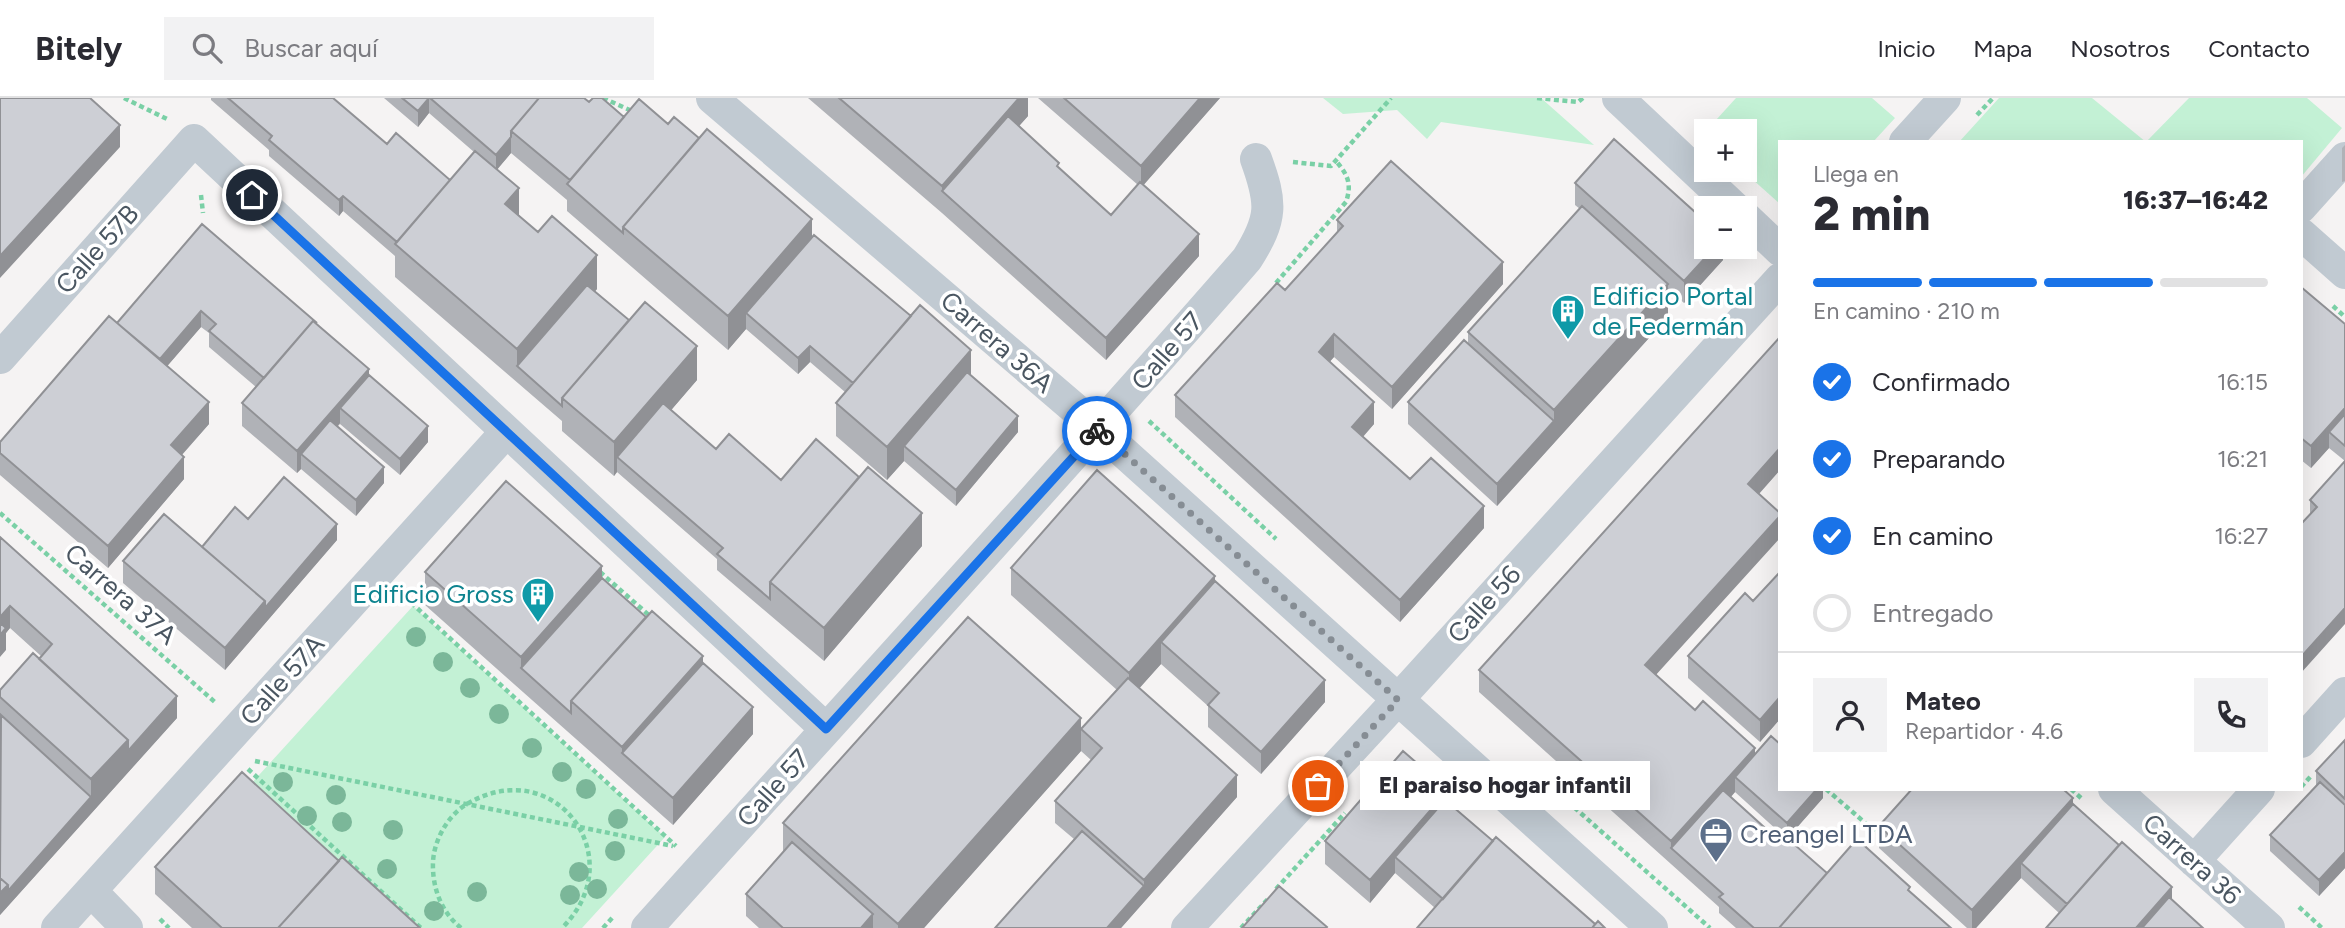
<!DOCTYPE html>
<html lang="es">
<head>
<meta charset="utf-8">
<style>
	body { margin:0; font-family:Figtree,sans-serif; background:#f2f2f3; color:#2b2b33; height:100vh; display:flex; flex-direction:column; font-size:26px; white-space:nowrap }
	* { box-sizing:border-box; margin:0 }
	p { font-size:23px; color:#7c7c81 }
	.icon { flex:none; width:38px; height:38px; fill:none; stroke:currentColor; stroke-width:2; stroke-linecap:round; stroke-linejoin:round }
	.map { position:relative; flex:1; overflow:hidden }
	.details { position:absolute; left:1778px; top:42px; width:525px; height:651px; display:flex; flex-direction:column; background:#fff; border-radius:0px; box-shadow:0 7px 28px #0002 }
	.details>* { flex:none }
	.tools { position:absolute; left:1694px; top:21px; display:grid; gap:14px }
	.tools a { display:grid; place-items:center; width:63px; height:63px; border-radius:0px; background:#fff; box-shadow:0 7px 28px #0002; font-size:35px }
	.pin { position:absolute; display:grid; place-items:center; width:60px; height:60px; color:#fff; margin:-30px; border:4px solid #fff; border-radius:50%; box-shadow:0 2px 7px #0007 }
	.courier { position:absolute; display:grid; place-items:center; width:70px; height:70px; margin:-35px; border:5px solid #1a73e8; border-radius:50%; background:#fff; color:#222; box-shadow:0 2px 9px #0007 }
	.bubble { position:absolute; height:49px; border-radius:0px; background:#fff; box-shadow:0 7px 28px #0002; font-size:23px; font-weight:800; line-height:49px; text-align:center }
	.headline em { font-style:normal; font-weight:800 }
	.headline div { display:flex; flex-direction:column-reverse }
	.headline { display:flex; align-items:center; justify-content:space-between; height:119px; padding:0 35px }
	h1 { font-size:46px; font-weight:800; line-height:52px }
	.bar { display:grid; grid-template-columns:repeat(4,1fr); gap:10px 7px; align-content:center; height:84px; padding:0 35px }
	.bar i { height:9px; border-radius:5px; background:#e1e1e2 }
	.bar .on { background:#1a73e8 }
	.bar p { grid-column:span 4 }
	.line { display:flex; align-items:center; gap:18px; padding:0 35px; border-top:2px solid #e1e1e2 }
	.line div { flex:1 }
	.round { display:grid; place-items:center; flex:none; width:74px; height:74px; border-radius:0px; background:#f2f2f3 }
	ol { padding:0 35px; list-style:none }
	li { display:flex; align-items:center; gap:21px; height:77px }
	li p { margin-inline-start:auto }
	li .icon { padding:7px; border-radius:50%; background:#1a73e8; color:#fff; stroke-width:4 }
	li:last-child { color:#7c7c81 }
	li i { width:38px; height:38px; border:4px solid #e1e1e2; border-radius:50% }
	header { display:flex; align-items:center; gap:42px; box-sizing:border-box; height:98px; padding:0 35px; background:#fff; border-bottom:2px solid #e1e1e2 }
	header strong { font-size:33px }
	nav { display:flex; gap:38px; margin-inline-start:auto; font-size:24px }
	.search { width:490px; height:63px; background:#f2f2f3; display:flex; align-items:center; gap:18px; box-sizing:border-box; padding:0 24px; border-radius:0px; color:#7c7c81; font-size:26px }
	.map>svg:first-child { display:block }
	.green { fill:#c3f1d5 }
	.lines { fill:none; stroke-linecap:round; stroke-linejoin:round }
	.path { stroke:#7ad0a6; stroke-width:4.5; stroke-dasharray:5 3.5; stroke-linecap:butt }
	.street { stroke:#c1cad2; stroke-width:32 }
	.tree { fill:#7bb799 }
	.wall { fill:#b0b2b7; fill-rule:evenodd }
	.shaded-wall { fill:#909195 }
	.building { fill:#cdcfd5; stroke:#909195; stroke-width:2 }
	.done { stroke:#868d94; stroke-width:7; stroke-dasharray:0 12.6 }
	.route { stroke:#1a73e8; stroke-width:9 }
	.labels { text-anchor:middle; stroke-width:7; stroke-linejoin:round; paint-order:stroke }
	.street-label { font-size:26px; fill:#4a5661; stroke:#fff }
	.culture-label { font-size:26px; fill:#0d838f; stroke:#fff; text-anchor:start }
	.service-label { font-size:26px; fill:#4e5e75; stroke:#fff; text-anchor:start }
</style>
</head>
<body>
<header>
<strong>Bitely</strong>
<div class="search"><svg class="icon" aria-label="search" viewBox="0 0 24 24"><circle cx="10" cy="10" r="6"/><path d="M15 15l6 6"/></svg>Buscar aquí</div>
<nav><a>Inicio</a><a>Mapa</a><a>Nosotros</a><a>Contacto</a></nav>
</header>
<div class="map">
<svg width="2345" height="830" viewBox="0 0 2345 830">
	<rect width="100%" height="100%" fill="#f5f3f3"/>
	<path class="green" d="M1323,0H1541L1594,47L1441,24L1427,41L1397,12L1343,16Z
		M1736,0H1872L1895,20L1873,44H1780V106L1742,72H1745V33H1706Z
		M1999,0H2092L2146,44L2189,0H2307L2342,30L2301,79V44H1959Z
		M413,508L665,739L582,830H404L249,688Z"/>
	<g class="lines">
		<path class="path" d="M124,0L167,21
			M603,0L634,14
			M1537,0L1578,4L1583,0
			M1977,17L1993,0
			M1293,64L1331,68L1391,0
			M201,97L203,115
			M1276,185L1346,104C1352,86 1348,77 1336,63
			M2333,208L2345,219
			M1149,323L1276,441
			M0,415L216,605
			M600,474L651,519
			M405,499L676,748
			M255,663L673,748
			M248,671L421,830
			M1549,687L1710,830
			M2301,689L2312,677
			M1826,691L1878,736L1883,730
			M2071,691L2081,700
			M1276,791L1345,715
			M2299,809L2322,830
			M160,821L169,830
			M461,830C441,814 432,789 433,764C434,742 448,717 467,706C555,654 633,760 562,830
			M603,830L613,819
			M1241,830L1268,801"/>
		<path class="street" d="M712,0L1081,316L1652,830
			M1618,0L1735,110
			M1905,44L1945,0
			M2301,109L2345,60
			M1745,119L1780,152
			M2301,136L2345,175
			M0,260L194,42L826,631
			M2301,644L2345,595
			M2114,691L2269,830
			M2194,763L2259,691
			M91,793L127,830
			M57,830L506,334
			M647,830C847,607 1050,387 1247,161C1273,120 1272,105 1256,61
			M1187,830L1413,585L1780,181"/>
	</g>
	<g class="tree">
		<circle cx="416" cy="539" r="10"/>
		<circle cx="443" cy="564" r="10"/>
		<circle cx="470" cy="590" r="10"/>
		<circle cx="499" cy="616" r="10"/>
		<circle cx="532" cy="650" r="10"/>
		<circle cx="562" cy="674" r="10"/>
		<circle cx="283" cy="684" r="10"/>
		<circle cx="586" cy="691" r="10"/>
		<circle cx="336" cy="697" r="10"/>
		<circle cx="307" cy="718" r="10"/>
		<circle cx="618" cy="721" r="10"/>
		<circle cx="342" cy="724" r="10"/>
		<circle cx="393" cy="732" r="10"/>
		<circle cx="615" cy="753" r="10"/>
		<circle cx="387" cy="771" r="10"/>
		<circle cx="579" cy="774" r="10"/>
		<circle cx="597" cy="791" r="10"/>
		<circle cx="477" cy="794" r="10"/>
		<circle cx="570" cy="797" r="10"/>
		<circle cx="434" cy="813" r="10"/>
	</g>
	<path class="wall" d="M211,0H333L387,46L450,82L474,54L429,15L418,29L384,0H584L589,4L624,19L668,26L812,139L971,278L1018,334L956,408L904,363L887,382L836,338V305L845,294L810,264L798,276L746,231L728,252L567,113V102L511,55L497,71L519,117L597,191L595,193L697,282L671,312L716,351L922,448L824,563L717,472V461L617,374L614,378L562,333V323L395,179V158L343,113L339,118L269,58V52L211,2Z
		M808,0H1028V18L1019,28L1059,70L1111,117L1138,87L1038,0H1220L1143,87L1199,158L1106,262L942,115Z
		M2345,47V83L2342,84V50Z
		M1575,85L1723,149V162L1684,205L1668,191V219L1497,408L1408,326V304L1468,246V234L1580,111L1575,107Z
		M1337,122L1503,186L1392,311L1334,259L1330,263L1374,326L1363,339L1410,381L1484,430L1400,524L1175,319V297L1285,192L1337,135Z
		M202,126L317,226L369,277L428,344L400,377L340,326L337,329L384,385L356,418L301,371L297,375L242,328V305L256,289L209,249V235L201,229L167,268L209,326L182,357L184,381L108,470L0,377V344L117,225Z
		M2301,189L2345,226V526L2310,416V402L2345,363L2329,350L2311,370L2301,362Z
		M1780,239V372L1759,396L1656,577L1695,612L1755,656L1823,691V700L1787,740L1827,775L1910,794L1951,830H1736L1719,815V809L1479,594V572ZM1735,694L1778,733L1774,738L1731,699Z
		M248,421L337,442L225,572L123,485V463L202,449Z
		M0,439L177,620L0,817V592L41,558L10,530L6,535V552Z
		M1011,470L1215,483L1325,604L1261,676L1208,629V608L1161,566L1139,590L1237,699L1121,830H995L1074,741L1055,725V703L1091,662L1081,653L924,830H759L746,818V796L783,754V725L1081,631L1117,592L1011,497Z
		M425,474L602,480L646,519L703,565L753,636L673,727L425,507Z
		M1780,474V621L1760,644L1688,580V558L1753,503Z
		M2345,642V770L2319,798L2270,753V737L2316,688V673Z
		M1448,704L1493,743L1595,826L1605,830L1435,810L1395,775L1370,805L1325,766V743Z
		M2073,706L2119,747L2059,815L2021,780L1976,830H1967L1879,750V728Z
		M339,763L420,830H192L155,796V769Z"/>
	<path class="shaded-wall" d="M429,0V15L418,29V13Z
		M1019,0H1028V18L952,103L942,93V88Z
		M1200,0H1220L1141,90V68Z
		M120,27V49L0,180V158Z
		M511,39V55L496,73V57Z
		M519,90V123L505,106Z
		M343,98V113L339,118V102Z
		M812,121V155L746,215V231L728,252V218Z
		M1199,136V158L1106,262V240Z
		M1715,149H1723V162L1684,205V183Z
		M597,157V191L525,275L517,268V251Z
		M1503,164V186L1392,311V289Z
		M1668,186V219L1497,408V386L1554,323V312Z
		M201,213V229L157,280V265Z
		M1334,236V259L1319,276V254Z
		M697,248V282L625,366L617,359V374L614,378V344Z
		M810,248V264L798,276V260Z
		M971,252V285L904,348V363L887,382V349Z
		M369,271V293L340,310V325L309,362L301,356V371L297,375V353Z
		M209,304V326L171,369V347Z
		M1374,304V326L1352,351V329Z
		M2345,310V332L2329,334V350L2311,370V348Z
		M1018,318V334L956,408V392Z
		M428,328V344L400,377V361Z
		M1780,350V372L1748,408V386Z
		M184,359V381L108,470V448Z
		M384,369V385L356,418V402Z
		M1484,408V430L1400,524V502Z
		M922,415V448L824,563V530Z
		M1780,418V440L1645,589V567Z
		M337,426V442L225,572V550L265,503Z
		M602,468V502L521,570V559Z
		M1215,478V505L1161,544V566L1129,602V575Z
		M10,508V530L6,535V552L0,559V519Z
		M2345,510V526L2301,575V559Z
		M703,558V592L622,655V649Z
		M1325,582V604L1261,676V654Z
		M177,598V620L0,817V795L91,699V681L128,642Z
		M1780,599V621L1760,644V622Z
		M753,609V636L673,727V700Z
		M1081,620V653L924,830H898V826Z
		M1755,650V672L1735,679V694L1679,757L1671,750V743Z
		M1237,677V699L1144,804V782Z
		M1817,691H1823V700L1787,741V725Z
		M1448,692V714L1395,759V775L1370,805V782Z
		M2073,700V722L2021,765V780L1976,830H1972V812Z
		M2345,754V770L2319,798V782Z
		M1144,788V804L1121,830H1107Z
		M2172,789V811L2156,830H2136Z
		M873,816V830H861Z"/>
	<path class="building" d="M0,0H90L120,27L0,158Z
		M228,0H333L387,46L396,35L450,82L397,144L343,98L339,102L269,42L272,38Z
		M402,0H429L418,13Z
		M430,0H539L511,33V39L496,57Z
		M539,0H584L589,4L593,0H602L624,19L570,82L511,33Z
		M839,0H1019L942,88Z
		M1064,0H1200L1141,68Z
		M639,1L668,26L674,19L699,40L623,129V135L567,86Z
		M1008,18L1059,65L1057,68L1111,117L1140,84L1199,136L1106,240L942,93Z
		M707,31L812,121L728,218L623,129Z
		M1614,41L1706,124V149H1715L1684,183L1575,85Z
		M475,53L519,90L505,106L538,134L552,118L597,157L517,251L395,146Z
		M1391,63L1503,164L1392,289L1334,236L1319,254L1374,304L1352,329L1410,381L1431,360L1484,408L1400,502L1175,297L1277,185L1285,192L1343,128L1337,122Z
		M1582,108L1668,186L1554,312L1468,234Z
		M202,126L317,225L313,223L264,280L209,233L216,226L201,213L160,261L117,225Z
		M814,137L911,218L853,285L810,248L798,260L746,215Z
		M587,187L629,222L562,300V308L517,268Z
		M2301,189L2345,226V310L2311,348L2301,340Z
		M645,204L697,248L614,344L562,300Z
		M920,207L971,252L887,349L836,305Z
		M109,218L209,304L171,347L184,359L108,448L0,355V344Z
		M313,223L369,271L297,353L242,305Z
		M1780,239V350L1748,386L1780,415V418L1645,567L1695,612L1703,603L1755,650L1671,743L1479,572Z
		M1464,242L1554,323L1497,386L1408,304Z
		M967,274L1018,318L956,392L904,348Z
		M369,277L428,328L400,361L340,310Z
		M663,305L716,351L729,336L781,382L816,341L859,379L770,484V501L717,456L723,450L617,359Z
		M2345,316V348L2329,334Z
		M330,322L384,369L356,402L301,356Z
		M2345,363V510L2301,559V426L2317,409L2310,402Z
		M868,369L922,415L824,530L770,484Z
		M1097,372L1215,478L1129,575L1011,470Z
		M284,379L337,426L265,510V503L202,449L235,409L248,421Z
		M506,383L602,468L521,559L425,474Z
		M164,416L265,503L225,550L123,463Z
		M0,439L177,598L128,653V642L39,561L52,546L10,508L0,519Z
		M1780,474V599L1760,622L1688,558L1745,495L1753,503Z
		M602,480L646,519L571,603V615L521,570Z
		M1215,483L1325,582L1261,654L1208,607L1219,595L1161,544Z
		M652,513L703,558L622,649L571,603Z
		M968,519L1081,620L898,826L783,725Z
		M0,525L6,530L0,537Z
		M33,555L128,642L91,681L0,599V592Z
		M703,565L753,609L673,700L622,655Z
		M1128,580L1237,677L1144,782L1055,703L1102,650L1081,631Z
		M1,617L91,699L8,793V787L0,780Z
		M1771,638L1780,646V691H1817L1787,725L1735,679Z
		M2345,642V701L2316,673Z
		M1403,653L1448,692L1370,782L1325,743Z
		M242,674L339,763L278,830H222L155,769Z
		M2320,684L2345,707V754L2319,782L2270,737Z
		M1912,691H2063L2073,700L1972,812L1879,728Z
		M1723,692L1774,738L1779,733L1827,775L1779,830H1754L1719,799L1723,796L1671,750Z
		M1445,702L1493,743L1443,801L1395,759Z
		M2073,706L2119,747L2067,806L2021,765Z
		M1082,733L1144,788L1107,830H995Z
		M1496,739L1595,826L1592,830H1417Z
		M1857,741L1910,789L1908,792L1951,830H1779Z
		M792,744L873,816L861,830H783L746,796Z
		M2122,744L2172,789L2136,830H2046Z
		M342,759L420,830H278Z
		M0,780L8,787L0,795Z
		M1279,788L1327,829L1326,830H1242Z
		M2169,799L2203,830H2142Z
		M1598,823L1605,830H1592Z"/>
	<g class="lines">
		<path class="done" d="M1097,333L1098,332L1398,602L1318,688"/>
		<path class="route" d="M252,97L826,631L1097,333"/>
	</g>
	<defs>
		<symbol id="building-pin" viewBox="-11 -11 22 30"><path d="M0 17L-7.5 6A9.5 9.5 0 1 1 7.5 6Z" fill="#0f9aa8" stroke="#fff"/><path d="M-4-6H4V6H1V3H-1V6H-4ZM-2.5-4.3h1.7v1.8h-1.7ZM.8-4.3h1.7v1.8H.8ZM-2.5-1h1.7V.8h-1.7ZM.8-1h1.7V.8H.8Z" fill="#fff"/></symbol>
		<symbol id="office-pin" viewBox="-11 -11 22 30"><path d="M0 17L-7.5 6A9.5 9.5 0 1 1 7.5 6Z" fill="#5c6f8a" stroke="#fff"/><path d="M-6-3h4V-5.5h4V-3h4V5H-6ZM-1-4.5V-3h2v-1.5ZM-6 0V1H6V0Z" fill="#fff"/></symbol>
	</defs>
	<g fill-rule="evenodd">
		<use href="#building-pin" x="1549" y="194" width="38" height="52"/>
		<use href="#building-pin" x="519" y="477" width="38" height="52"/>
		<use href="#office-pin" x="1697" y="717" width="38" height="52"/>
	</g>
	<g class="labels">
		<g class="street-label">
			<text transform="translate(97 151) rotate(-48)" y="9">Calle 57B</text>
			<text transform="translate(997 244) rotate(41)" y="9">Carrera 36A</text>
			<text transform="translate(1167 253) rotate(-49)" y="9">Calle 57</text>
			<text transform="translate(121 496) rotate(41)" y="9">Carrera 37A</text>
			<text transform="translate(1484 506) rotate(-48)" y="9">Calle 56</text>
			<text transform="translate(282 582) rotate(-48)" y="9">Calle 57A</text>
			<text transform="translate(773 690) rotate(-48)" y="9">Calle 57</text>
			<text transform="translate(2192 761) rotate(42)" y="9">Carrera 36</text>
		</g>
		<g class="culture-label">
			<text x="1592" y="207">Edificio Portal<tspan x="1592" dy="30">de Federmán</tspan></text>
			<text x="514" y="505" text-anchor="end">Edificio Gross</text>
		</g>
		<g class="service-label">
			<text x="1740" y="745">Creangel LTDA</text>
		</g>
	</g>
</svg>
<div class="tools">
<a>+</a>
<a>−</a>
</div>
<div class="pin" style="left:1318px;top:688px;background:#ea580c"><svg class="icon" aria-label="bag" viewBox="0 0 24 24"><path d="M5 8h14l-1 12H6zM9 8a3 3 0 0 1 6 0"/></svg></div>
<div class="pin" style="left:252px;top:97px;background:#1f2937"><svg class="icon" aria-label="home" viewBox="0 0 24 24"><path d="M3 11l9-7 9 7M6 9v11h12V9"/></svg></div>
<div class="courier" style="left:1097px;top:333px"><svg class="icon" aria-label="bike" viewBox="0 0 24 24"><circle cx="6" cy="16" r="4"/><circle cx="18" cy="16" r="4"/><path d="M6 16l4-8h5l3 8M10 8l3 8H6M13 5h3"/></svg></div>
<div class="bubble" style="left:1360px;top:663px;width:290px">El paraiso hogar infantil</div>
<section class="details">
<div class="headline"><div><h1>2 min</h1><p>Llega en</p></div><em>16:37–16:42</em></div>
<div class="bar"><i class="on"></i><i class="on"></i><i class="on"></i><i></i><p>En camino · 210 m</p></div>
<ol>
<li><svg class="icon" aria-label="check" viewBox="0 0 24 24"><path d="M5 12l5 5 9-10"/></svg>Confirmado<p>16:15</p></li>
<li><svg class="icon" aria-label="check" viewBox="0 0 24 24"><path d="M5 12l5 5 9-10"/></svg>Preparando<p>16:21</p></li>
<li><svg class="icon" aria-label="check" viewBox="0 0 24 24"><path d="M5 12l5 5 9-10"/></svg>En camino<p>16:27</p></li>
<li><i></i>Entregado</li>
</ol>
<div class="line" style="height:126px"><a class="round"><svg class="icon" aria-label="person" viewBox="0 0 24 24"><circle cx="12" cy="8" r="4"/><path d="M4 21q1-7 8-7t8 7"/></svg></a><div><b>Mateo</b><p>Repartidor · 4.6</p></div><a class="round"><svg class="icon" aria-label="phone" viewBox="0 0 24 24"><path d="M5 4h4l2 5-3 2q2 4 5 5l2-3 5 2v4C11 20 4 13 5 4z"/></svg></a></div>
</section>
</div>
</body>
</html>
